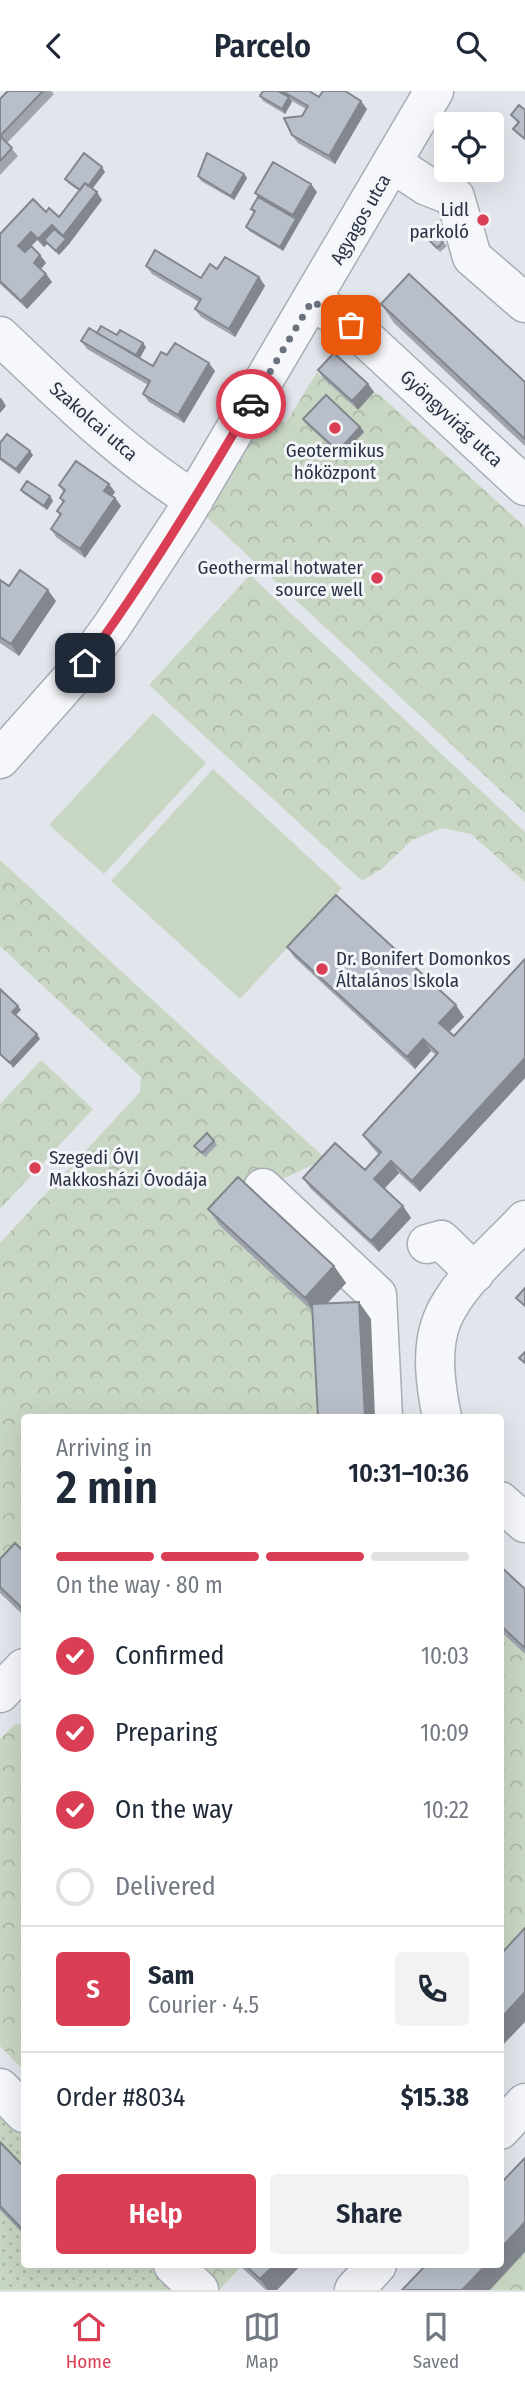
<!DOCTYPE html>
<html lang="en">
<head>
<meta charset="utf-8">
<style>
	body { margin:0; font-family:"Fira Sans Condensed",sans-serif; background:#f2f2f3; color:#1f2937; height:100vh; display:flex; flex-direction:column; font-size:26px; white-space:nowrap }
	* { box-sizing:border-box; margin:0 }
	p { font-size:23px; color:#747a83 }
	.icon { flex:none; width:38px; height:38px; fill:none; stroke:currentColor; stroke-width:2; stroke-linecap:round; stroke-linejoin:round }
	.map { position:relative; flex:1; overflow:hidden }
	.side { position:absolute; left:21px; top:1323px; width:483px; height:854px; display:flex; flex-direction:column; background:#fff; border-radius:7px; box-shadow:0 7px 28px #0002 }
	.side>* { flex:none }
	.buttons { position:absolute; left:434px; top:21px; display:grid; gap:14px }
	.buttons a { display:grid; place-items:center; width:70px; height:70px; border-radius:7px; background:#fff; box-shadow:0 7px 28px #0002; font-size:35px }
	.pin { position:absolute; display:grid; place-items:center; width:60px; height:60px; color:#fff; margin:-30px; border-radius:14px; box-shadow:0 4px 10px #0006 }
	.courier { position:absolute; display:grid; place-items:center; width:70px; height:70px; margin:-35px; border:5px solid #da3e54; border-radius:50%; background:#fff; color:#222; box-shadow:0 2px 9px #0007 }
	.summary em { font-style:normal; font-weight:600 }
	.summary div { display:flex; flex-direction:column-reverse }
	.summary { display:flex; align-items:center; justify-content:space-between; height:119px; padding:0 35px }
	h1 { font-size:46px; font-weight:600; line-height:52px }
	.bar { display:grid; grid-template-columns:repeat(4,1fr); gap:10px 7px; align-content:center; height:84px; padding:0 35px }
	.bar i { height:9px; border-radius:5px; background:#e0e1e3 }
	.bar .selected { background:#da3e54 }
	.bar p { grid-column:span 4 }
	.line { display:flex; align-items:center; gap:18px; padding:0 35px; border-top:2px solid #e0e1e3 }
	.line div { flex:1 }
	.round { display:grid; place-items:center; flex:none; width:74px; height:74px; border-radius:7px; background:#f2f2f3 }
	ol { padding:0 35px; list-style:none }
	li { display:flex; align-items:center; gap:21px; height:77px }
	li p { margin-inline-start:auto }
	li .icon { padding:7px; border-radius:50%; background:#da3e54; color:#fff; stroke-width:4 }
	li:last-child { color:#747a83 }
	li i { width:38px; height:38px; border:4px solid #e0e1e3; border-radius:50% }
	.action { display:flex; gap:14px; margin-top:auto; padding:14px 35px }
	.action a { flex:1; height:80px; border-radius:7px; background:#da3e54; color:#fff; font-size:28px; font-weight:600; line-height:80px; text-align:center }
	.action a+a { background:#f2f2f3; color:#1f2937 }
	header { display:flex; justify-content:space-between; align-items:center; height:91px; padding:0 35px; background:#fff; font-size:32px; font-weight:600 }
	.menu { display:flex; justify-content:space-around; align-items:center; height:98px; border-top:2px solid #e0e1e3; background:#fff; font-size:19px; color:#747a83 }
	.menu a { display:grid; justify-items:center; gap:4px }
	.menu .selected { color:#da3e54 }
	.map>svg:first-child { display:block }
	.grass { fill:url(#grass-dots) }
	.park { fill:url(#park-crowns) }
	.pitch { fill:#c8d7c3 }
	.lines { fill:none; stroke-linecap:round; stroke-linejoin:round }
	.minor-casing { stroke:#a7adb7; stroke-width:41 }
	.minor { stroke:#f6f7fa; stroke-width:38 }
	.wall { fill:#9fa4ae }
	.shaded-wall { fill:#82868d }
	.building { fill:#b9bfca; stroke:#82868d; stroke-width:2 }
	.done { stroke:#6a7280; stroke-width:7; stroke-dasharray:0 12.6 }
	.route { stroke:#da3e54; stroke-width:9 }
	.poi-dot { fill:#da3e54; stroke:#f3f5f9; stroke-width:2.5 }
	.labels { text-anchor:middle; stroke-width:6; stroke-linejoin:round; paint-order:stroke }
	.poi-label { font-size:19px; fill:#293346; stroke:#f3f5f9; text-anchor:end }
	.street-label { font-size:19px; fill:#293346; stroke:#f3f5f9 }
</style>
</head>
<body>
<header><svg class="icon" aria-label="back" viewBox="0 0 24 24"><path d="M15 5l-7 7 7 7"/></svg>Parcelo<svg class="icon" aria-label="search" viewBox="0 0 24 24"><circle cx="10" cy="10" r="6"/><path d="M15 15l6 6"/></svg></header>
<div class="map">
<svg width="525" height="2199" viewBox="0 0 525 2199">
	<defs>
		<pattern id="grass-dots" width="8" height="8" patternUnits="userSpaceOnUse" patternTransform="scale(1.75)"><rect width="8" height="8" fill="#c8d7c3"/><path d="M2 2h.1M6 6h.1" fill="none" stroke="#acb9a9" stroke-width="1.8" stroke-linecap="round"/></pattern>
		<pattern id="park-crowns" width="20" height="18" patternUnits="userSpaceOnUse" patternTransform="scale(1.75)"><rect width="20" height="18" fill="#c8d7c3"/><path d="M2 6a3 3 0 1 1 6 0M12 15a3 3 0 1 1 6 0" fill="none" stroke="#acb9a9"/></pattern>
	</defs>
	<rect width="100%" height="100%" fill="#e2e6ec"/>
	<path class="grass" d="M0,2022L24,2046V2174H151L176,2199H0Z"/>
	<path class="park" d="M317,281L358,318L374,301L381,305L525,436V722L202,422L265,319L286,332Z
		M250,484L525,741V791L471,743L442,737L412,749L384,776L362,790L149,594Z
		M0,769L326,1068L249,1103L316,1224L328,1326H24V1471L0,1497V1152L140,1001L141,986L0,855Z
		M41,969L93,1018L0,1118V1013Z
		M500,1540L525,1563V1867L500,1893Z
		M15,1633L24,1634V1980L0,1955V1648Z
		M525,2161V2199H490Z
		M189,2174H243L219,2199H214Z"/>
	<path class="pitch" d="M153,622L206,672L104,783L49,734Z
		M213,678L342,797L240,908L111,790Z"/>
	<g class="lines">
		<defs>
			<path id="minor" d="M392,72L427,95L455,106L472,166L525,212
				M312,210L351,234L525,395
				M0,245C62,304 122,363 194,409
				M0,668L85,572L112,535L184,425L434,0
				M263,1097L377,1204L383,1326
				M427,1153L441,1149L475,1182
				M442,1326C436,1297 430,1259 442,1229C456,1193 499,1157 525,1129
				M500,1410L525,1432
				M0,1602L24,1577
				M0,1997L24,2022
				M500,2039L525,2012
				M173,2174L199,2199
				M354,2199L377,2174"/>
		</defs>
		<use href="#minor" class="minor-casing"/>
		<use href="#minor" class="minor"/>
	</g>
	<path class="wall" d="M8,0H51L54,3L7,52L18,65L0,84V8Z
		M263,0H309L319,6L367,18L335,73L298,52L292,44L306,18L292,10L285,23L263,10L260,5Z
		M525,19V49L516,42L513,38L518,32L511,24Z
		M105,81L92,98L102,109L69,153L59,164L47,153L44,156L37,149L31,155L40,164L46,172L41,178L46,183L52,191L27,218L0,193V143L46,121L59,126L79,100L68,92L65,88Z
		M244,83L247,87L234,109L201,90L198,85Z
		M317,101L283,160L249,140L246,136L254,122L251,118L258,106L255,102Z
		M426,146L443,151L447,155L440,161Z
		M146,175L201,187L217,178L259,186L265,195L235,246L201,226L195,218L199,211L152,183Z
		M381,213L525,291V355L394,232Z
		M97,242L117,244L146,256L140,267L153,275L167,264L215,280L184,332L149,311L143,303L148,294L87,258L81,250Z
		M318,279L368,293L374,301L358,319L323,287Z
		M303,328L360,336L364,341L341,365L306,333Z
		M0,352L30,360L33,364L19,383L0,369Z
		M59,394L115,401L112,405L115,407L121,415L85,467L56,446L51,438L60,425L57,420L63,412L60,407L64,402Z
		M21,399L50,405L53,410L47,419L24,403Z
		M0,489L9,495L56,510L19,565L0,552Z
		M287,856L464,926L449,941L420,1101L399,1082L384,1098L403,1115L411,1127L379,1161L311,1098L303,1087L365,1079L379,1064L371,1055L363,1044L436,964L431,960L415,978L295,867Z
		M214,1050L217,1054L205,1066L194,1055Z
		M208,1118L334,1175L346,1192L327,1213L371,1228L312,1220L220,1135Z
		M24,1461V1525L0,1502V1468Z
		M500,1475L525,1498V1563L500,1540Z
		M0,2051L24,2076V2144L0,2119Z
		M239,2174H301L277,2199H266Z"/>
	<path class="shaded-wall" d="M289,6L292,11L285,23L282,18Z
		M361,10L367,18L335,73L329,65Z
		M102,76L105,81L86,106L83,101Z
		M244,83L247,87L234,109L231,105Z
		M311,93L317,101L299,132L293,124Z
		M97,101L102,109L69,153L59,164L56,160L66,148L63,145Z
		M296,128L299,132L283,160L280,156Z
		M52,134L57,142L44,149L47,153L44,156L38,148Z
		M31,141L37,149L24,163L18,155Z
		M40,164L46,172L39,180L34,172Z
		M46,183L52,191L27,218L21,210Z
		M259,186L265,195L235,246L229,238Z
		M143,252L146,256L138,270L135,266Z
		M209,272L215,280L184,332L178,324Z
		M368,293L374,301L358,319L352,310Z
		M0,307H1L6,315L0,322Z
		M360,336L364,341L341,365L338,360Z
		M30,360L33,364L19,383L16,378Z
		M109,393L115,401L110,408L104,400Z
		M50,405L53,410L47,419L44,415Z
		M115,407L121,415L85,467L80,458Z
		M48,499L56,510L19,565L11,553Z
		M456,914L464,926L447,943L439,932Z
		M18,915L21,919L15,925L12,921Z
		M37,943L40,948L13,977L10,972Z
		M423,948L431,960L415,978L407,966Z
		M525,967V987L420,1101L412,1090Z
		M391,1070L399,1082L382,1100L374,1088Z
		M403,1115L411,1127L379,1161L371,1150Z
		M334,1175L346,1192L316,1224L305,1207Z
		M359,1211L371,1228L375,1326H365Z
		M525,1901V1931L500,1957V1928Z
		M525,2131V2161L490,2199H462L486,2174H500V2158Z
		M274,2174H301L277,2199H268L260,2188Z"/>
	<path class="building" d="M8,0H43L0,45L12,57L0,70V8Z
		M263,0H278L289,6L282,18L260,5Z
		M282,0H309L319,6L323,0H345L361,10L329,65L292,44L284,27L302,25L308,15Z
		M519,14L525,19V48L513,38L519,31L511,24Z
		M84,62L102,76L88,95L85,92L80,99L65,88Z
		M207,62L244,83L231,105L198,85Z
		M273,71L311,93L293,124L255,102Z
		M85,92L97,101L63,145L52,134L38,148L31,141L18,155L25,161L31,155L40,164L34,172L46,183L21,210L0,190V143L33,108L46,121L49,117L59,126Z
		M258,106L296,128L280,156L246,136L255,120L251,118Z
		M54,138L66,148L56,160L44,149Z
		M432,139L443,151L437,157L426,146Z
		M155,159L201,187L210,173L217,178L225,166L259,186L229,238L195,218L201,208L146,175Z
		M409,183L525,291V348L381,213Z
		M101,235L117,244L120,239L143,252L136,264L97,242Z
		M89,237L153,275L161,261L167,264L175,252L209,272L178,324L143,303L150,290L81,250Z
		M334,262L368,293L352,310L318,279Z
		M326,304L360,336L338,360L303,328Z
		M7,343L30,360L16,378L0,367V352Z
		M76,370L109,393L104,400L115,407L80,458L51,438L61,423L57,420L64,410L60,407L65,399L59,394Z
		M27,390L50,405L44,415L21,399Z
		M20,479L48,499L11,553L0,546V489L9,495Z
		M336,804L456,914L439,932L454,945L525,868V967L412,1090L391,1070L374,1088L403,1115L371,1150L303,1087L335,1052L365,1079L381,1061L363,1044L438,962L423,948L407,966L287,856Z
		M0,898L18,915L12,921L37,943L10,972L0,963Z
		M207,1042L214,1050L202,1062L194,1055Z
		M238,1086L334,1175L305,1207L208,1118Z
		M525,1197V1215L516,1207Z
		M359,1211L365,1326H318L312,1213Z
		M525,1261V1272L519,1267Z
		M15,1452L24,1461V1519L0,1496V1468Z
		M500,1475L525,1498V1557L500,1534Z
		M525,1837V1901L500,1928V1864Z
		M0,2051L24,2076V2140L0,2115Z
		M525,2067V2131L500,2158V2093Z
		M245,2174H274L260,2188Z
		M426,2174H486L462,2199H402Z"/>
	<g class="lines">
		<path class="done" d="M251,313L312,210L351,234"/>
		<path class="route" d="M85,572C146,489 199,401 251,313"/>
	</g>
	<g class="poi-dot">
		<circle cx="483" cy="129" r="7"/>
		<circle cx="335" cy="337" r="7"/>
		<circle cx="377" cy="487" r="7"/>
		<circle cx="322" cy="878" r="7"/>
		<circle cx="35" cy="1077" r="7"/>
	</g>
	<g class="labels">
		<g class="poi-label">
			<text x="469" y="125">Lidl<tspan x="469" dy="22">parkoló</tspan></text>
			<text x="335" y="366" text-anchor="middle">Geotermikus<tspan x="335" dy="22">hőközpont</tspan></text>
			<text x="363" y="483">Geothermal hotwater<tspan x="363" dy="22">source well</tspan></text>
			<text x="336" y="874" text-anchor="start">Dr. Bonifert Domonkos<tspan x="336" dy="22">Általános Iskola</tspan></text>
			<text x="49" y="1073" text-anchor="start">Szegedi ÓVI<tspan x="49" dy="22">Makkosházi Óvodája</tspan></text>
		</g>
		<g class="street-label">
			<text transform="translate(360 128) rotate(-60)" y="7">Agyagos utca</text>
			<text transform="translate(452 327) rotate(43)" y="7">Gyöngyvirág utca</text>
			<text transform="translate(94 330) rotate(41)" y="7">Szakolcai utca</text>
		</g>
	</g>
</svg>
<div class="buttons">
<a><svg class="icon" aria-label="locate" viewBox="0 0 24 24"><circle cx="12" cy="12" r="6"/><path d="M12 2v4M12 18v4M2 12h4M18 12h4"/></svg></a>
</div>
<div class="pin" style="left:351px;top:234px;background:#ea580c"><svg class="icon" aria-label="bag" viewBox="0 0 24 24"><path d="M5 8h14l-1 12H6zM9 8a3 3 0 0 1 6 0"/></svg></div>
<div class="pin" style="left:85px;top:572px;background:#1f2937"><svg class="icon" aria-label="home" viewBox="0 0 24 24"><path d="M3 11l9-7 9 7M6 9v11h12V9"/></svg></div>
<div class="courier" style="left:251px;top:313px"><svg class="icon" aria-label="car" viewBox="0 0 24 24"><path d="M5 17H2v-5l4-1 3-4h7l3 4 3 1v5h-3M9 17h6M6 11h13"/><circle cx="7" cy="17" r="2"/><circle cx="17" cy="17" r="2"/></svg></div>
<section class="side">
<div class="summary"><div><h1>2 min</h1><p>Arriving in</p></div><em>10:31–10:36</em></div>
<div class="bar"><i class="selected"></i><i class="selected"></i><i class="selected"></i><i></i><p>On the way · 80 m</p></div>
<ol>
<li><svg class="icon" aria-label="check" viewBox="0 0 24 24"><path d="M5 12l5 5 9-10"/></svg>Confirmed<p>10:03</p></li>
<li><svg class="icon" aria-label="check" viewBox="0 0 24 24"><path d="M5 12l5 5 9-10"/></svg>Preparing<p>10:09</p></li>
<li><svg class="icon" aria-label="check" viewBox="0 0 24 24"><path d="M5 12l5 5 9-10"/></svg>On the way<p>10:22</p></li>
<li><i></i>Delivered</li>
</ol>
<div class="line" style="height:126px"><b class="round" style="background:#da3e54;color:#fff">S</b><div><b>Sam</b><p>Courier · 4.5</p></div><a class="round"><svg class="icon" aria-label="phone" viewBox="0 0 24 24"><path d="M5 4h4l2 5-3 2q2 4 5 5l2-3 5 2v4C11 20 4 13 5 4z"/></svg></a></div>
<div class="line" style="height:91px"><div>Order #8034</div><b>$15.38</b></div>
<div class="action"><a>Help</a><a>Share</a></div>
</section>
</div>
<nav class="menu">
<a class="selected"><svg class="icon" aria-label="home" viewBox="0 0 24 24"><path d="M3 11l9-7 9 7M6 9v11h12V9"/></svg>Home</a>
<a><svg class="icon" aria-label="map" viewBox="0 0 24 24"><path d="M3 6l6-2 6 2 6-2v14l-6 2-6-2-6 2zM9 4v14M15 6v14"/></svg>Map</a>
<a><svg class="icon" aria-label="saved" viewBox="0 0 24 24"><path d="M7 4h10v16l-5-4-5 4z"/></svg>Saved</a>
</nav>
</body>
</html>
